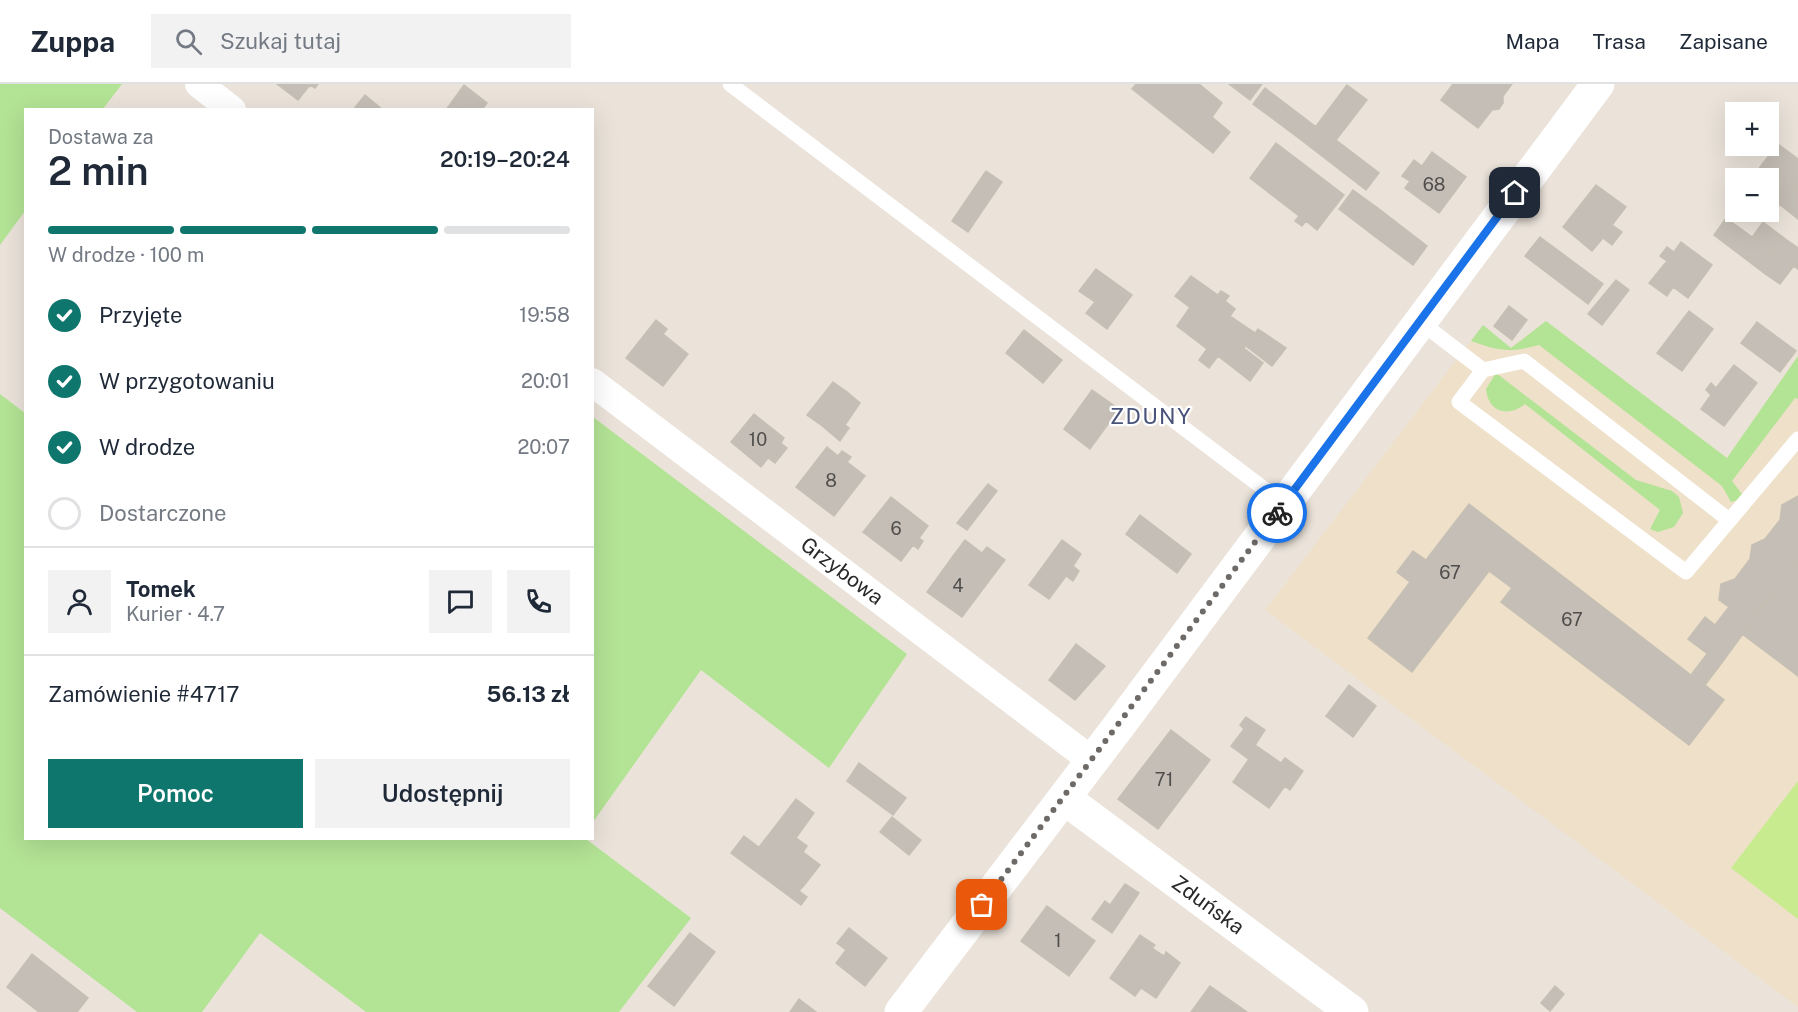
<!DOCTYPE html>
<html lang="pl">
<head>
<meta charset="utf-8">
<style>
	body { margin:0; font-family:"Public Sans",sans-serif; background:#f2f2f3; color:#1f2937; height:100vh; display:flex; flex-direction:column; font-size:22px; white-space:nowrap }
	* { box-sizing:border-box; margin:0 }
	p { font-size:20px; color:#747a83 }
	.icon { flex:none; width:33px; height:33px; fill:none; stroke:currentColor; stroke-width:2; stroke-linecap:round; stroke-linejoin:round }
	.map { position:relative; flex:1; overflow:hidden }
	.sheet { position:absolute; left:24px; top:24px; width:570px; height:732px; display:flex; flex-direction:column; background:#fff; border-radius:0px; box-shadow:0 6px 24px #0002 }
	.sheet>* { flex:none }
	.fabs { position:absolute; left:1725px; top:18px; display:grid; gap:12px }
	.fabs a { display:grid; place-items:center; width:54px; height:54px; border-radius:0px; background:#fff; box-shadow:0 6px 24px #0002; font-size:30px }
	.pin { position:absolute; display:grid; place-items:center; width:51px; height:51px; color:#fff; margin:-26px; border-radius:12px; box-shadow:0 3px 9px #0006 }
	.courier { position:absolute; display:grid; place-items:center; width:60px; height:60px; margin:-30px; border:4px solid #1a73e8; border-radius:50%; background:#fff; color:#222; box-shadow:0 2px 8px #0007 }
	.overview em { font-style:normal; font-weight:600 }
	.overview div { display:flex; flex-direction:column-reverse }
	.overview { display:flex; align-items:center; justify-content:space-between; height:102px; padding:0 24px }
	h1 { font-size:39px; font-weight:600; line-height:45px }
	.bar { display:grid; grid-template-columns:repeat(4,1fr); gap:9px 6px; align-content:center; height:72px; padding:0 24px }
	.bar i { height:8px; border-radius:4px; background:#e0e1e3 }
	.bar .selected { background:#0f766e }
	.bar p { grid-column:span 4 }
	.line { display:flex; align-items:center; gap:15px; padding:0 24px; border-top:2px solid #e0e1e3 }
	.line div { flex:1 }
	.round { display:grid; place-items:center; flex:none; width:63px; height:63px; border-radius:0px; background:#f2f2f3 }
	ol { padding:0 24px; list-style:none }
	li { display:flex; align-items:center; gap:18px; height:66px }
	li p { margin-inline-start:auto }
	li .icon { padding:6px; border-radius:50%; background:#0f766e; color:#fff; stroke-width:4 }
	li:last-child { color:#747a83 }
	li i { width:33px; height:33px; border:3px solid #e0e1e3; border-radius:50% }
	.primary-button { display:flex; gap:12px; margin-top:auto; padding:12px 24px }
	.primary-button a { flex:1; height:69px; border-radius:0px; background:#0f766e; color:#fff; font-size:24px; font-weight:600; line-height:69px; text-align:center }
	.primary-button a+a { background:#f2f2f3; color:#1f2937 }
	header { display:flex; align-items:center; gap:36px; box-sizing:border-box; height:84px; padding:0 30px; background:#fff; border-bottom:2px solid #e0e1e3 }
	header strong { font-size:28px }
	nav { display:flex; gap:33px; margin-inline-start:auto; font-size:21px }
	.search { width:420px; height:54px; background:#f2f2f3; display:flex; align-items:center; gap:15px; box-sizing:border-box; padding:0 21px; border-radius:0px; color:#747a83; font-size:22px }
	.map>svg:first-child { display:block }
	.education { fill:#eee0c9 }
	.green { fill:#b3e395 }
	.pitch { fill:#c8eb90 }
	.building { fill:#c4beb6; stroke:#c6bfb4; stroke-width:1.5 }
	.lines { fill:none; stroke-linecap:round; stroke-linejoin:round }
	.lane { stroke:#fff; stroke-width:15 }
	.street { stroke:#fff; stroke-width:28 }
	.secondary { stroke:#fff; stroke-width:33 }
	.done { stroke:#6d6a67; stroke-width:6; stroke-dasharray:0 10.8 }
	.route { stroke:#1a73e8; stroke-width:8 }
	.labels { text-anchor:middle; stroke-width:4.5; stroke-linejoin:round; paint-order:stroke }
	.number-label { font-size:18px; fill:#504e4c }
	.street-label { font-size:21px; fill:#292929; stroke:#fff }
	.neighbourhood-label { font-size:22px; letter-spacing:1.5px; fill:#49537a; stroke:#fff }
</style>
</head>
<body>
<header>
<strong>Zuppa</strong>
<div class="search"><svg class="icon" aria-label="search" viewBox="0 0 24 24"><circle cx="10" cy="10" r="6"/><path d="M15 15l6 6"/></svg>Szukaj tutaj</div>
<nav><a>Mapa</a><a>Trasa</a><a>Zapisane</a></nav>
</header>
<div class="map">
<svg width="1798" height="928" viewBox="0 0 1798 928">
	<rect width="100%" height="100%" fill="#ebe3da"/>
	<path class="education" d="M1546,237L1727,374L1798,272V923L1265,526L1483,241L1510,264Z"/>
	<path class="green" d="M0,0H122L103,25L26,26L25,127L0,161Z
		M1546,237L1727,374L1798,272V315L1795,314L1732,397L1745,414L1731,418L1722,402L1539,261C1510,269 1499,267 1471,257L1483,241L1511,264Z
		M1496,289L1636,396L1672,407L1679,413L1683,429L1674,443L1658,448L1650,445L1660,426L1525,320C1508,334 1488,328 1486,305Z
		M0,310L25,329L26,754L586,755L691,834L619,928H366L260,849L202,928H137L0,824Z
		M593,333L907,570L829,684L701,586L593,738Z"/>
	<path class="pitch" d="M1798,697V835L1731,784Z"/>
	<path class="building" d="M277,0H318L315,4L310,1L298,16Z
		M1136,0H1199L1222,19L1212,33L1230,48L1213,69L1132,5Z
		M1229,0H1262L1250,16Z
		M1453,0H1512L1503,12V19L1499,25L1492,26L1478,44L1441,16Z
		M464,1L487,19L482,26L468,23L465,26H446Z
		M1347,1L1367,16L1336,56L1379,89L1366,106L1304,58Z
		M1265,4L1316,43L1304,58L1253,20Z
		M365,11L383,26H353Z
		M1276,59L1344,111L1317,146L1306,137L1302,142L1295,137L1299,132L1250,94Z
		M1778,60L1798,75V106L1763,79Z
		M1432,68L1466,93L1439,129L1405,104L1410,97L1402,92L1414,76L1422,82Z
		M1763,79L1798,106V135L1779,120L1772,129L1768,126V94H1752Z
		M986,87L1002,98L968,148L952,137Z
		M1596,101L1626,123L1612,141L1622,148L1612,161L1603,154L1592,167L1563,143Z
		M1353,106L1383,128L1369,148L1339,125Z
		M1383,128L1427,162L1413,181L1369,148Z
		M1726,134L1777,171L1764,189L1714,151Z
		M1763,138L1784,154L1774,168L1753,152Z
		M1540,153L1603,200L1588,220L1525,172Z
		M1784,154L1798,164V185L1774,168Z
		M1681,158L1712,181L1688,214L1673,203L1667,212L1649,199L1667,177L1660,172L1667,163L1674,168Z
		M1777,171L1793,183L1780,200L1764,189Z
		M1096,185L1132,211L1107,245L1086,229L1095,218L1079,207Z
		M1191,192L1218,211L1221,207L1229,212L1225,217L1235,225L1230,232L1255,249L1244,264L1175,212Z
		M1616,196L1629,206L1602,241L1588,230Z
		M1509,222L1527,236L1512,256L1494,242Z
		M1190,223L1263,279L1250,297L1218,272L1209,284L1199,276L1207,265L1177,242Z
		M1689,227L1713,245L1682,287L1657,269Z
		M656,236L667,245L663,250L688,270L663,302L626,274Z
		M1757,238L1796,267L1780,288L1741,259Z
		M1258,245L1286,264L1272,282L1246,262Z
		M1024,246L1062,276L1043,299L1006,269Z
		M1734,281L1757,299L1724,342L1701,325L1711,311L1706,306L1711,299L1716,304Z
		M833,298L847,308L821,341L807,331Z
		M1092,306L1119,325L1090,365L1064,345Z
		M847,308L860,319L845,341L849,344L840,357L821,341Z
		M754,330L784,354L781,359L787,364L775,379L768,374L761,383L731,358Z
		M827,363L838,372L842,367L851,373L847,378L865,392L834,432L796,403Z
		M988,400L997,407L967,446L957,439Z
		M1798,412V475L1721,580L1688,555L1705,533L1715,541L1729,523L1719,516L1721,500L1735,495L1750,475L1752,461L1765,455L1780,436L1782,421Z
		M891,413L928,442L919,454L923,457L918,465L913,461L901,477L863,448Z
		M1469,420L1691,591L1707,570L1721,580L1705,601L1724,616L1689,661L1501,518L1512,504L1489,487L1412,588L1368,554L1410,498L1397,488L1413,467L1426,476Z
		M1140,431L1191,470L1177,489L1126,450Z
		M965,456L982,469L987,463L1005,476L989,497L953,472Z
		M1062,456L1081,470L1073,482L1079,487L1073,497L1066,492L1049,515L1029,501Z
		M953,472L989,497L962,533L927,508Z
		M1798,475V592L1741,549Z
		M1076,560L1105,582L1075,616L1049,596Z
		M1349,601L1376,622L1353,653L1326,632Z
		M1246,633L1265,646L1255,661L1281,679L1285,674L1303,687L1290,706L1231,662L1244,645L1240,641Z
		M1171,646L1210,676L1158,745L1118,715Z
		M1249,675L1285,702L1269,724L1233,698Z
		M859,679L906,714L893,731L847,697Z
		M796,715L814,729L796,754L777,740Z
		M892,733L921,756L909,771L880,748Z
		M777,740L807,762L803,768L820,781L806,799L759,763Z
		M744,752L806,799L799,807L807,813L801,821L731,769Z
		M1125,800L1139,809L1112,849L1092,835L1105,817L1110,821Z
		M1047,822L1095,857L1069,892L1021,857Z
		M849,844L887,874L865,902L836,879L846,866L837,859Z
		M690,849L715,868L674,922L648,902Z
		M1140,851L1155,861L1152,864L1164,872L1166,868L1180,879L1156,914L1141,904L1135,912L1110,894Z
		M32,870L88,914L77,928H39L7,903Z
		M1210,902L1247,928H1191Z
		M1555,902L1564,910L1550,927L1541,919Z
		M799,915L816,928H790Z"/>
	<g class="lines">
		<path class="lane" d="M730,0L1284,420
			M1419,237L1483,286
			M1729,436L1524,277L1483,286L1459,318L1686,488L1798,355"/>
		<path class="street" d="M199,0L232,26
			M592,298L1091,676"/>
		<path class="secondary" d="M1064,714L1352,928
			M901,928L1121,639L1598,0"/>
	</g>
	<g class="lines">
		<path class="done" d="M982,821L1277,429"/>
		<path class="route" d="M1277,429L1515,109"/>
	</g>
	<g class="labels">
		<g class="number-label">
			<text x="1434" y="107">68</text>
			<text x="758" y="362">10</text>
			<text x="831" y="403">8</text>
			<text x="896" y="451">6</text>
			<text x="1450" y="495">67</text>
			<text x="958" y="508">4</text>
			<text x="1572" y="542">67</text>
			<text x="1164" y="702">71</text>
			<text x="1058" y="863">1</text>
		</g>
		<g class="street-label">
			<text transform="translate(842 487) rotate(37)" y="7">Grzybowa</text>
			<text transform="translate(1208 821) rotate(36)" y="7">Zduńska</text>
		</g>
		<g class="neighbourhood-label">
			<text x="1151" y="340">ZDUNY</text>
		</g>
	</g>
</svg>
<div class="fabs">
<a>+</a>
<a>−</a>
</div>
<div class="pin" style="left:982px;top:821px;background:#ea580c"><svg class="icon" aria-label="bag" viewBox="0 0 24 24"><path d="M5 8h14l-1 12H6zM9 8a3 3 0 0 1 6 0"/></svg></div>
<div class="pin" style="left:1515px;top:109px;background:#1f2937"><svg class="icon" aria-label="home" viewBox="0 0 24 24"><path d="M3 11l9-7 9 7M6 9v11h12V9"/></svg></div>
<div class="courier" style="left:1277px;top:429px"><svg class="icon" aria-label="bike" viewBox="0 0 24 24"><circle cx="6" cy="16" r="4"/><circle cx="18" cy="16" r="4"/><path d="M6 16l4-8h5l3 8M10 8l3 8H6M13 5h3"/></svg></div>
<section class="sheet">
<div class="overview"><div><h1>2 min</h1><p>Dostawa za</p></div><em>20:19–20:24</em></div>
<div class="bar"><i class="selected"></i><i class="selected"></i><i class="selected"></i><i></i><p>W drodze · 100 m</p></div>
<ol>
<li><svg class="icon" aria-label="check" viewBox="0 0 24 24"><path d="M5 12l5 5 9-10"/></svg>Przyjęte<p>19:58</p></li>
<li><svg class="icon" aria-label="check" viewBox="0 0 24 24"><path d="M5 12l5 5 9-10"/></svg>W przygotowaniu<p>20:01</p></li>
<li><svg class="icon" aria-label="check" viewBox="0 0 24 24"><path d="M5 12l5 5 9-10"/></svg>W drodze<p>20:07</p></li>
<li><i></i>Dostarczone</li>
</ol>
<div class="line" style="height:108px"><a class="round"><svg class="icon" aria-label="person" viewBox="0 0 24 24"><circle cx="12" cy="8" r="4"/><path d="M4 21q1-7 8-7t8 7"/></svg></a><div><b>Tomek</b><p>Kurier · 4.7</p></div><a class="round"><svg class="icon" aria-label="chat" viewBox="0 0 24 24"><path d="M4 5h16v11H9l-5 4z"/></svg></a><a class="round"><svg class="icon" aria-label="phone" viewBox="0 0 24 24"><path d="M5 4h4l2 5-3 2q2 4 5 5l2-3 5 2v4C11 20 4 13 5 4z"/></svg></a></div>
<div class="line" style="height:78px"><div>Zamówienie #4717</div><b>56.13 zł</b></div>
<div class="primary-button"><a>Pomoc</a><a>Udostępnij</a></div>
</section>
</div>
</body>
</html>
